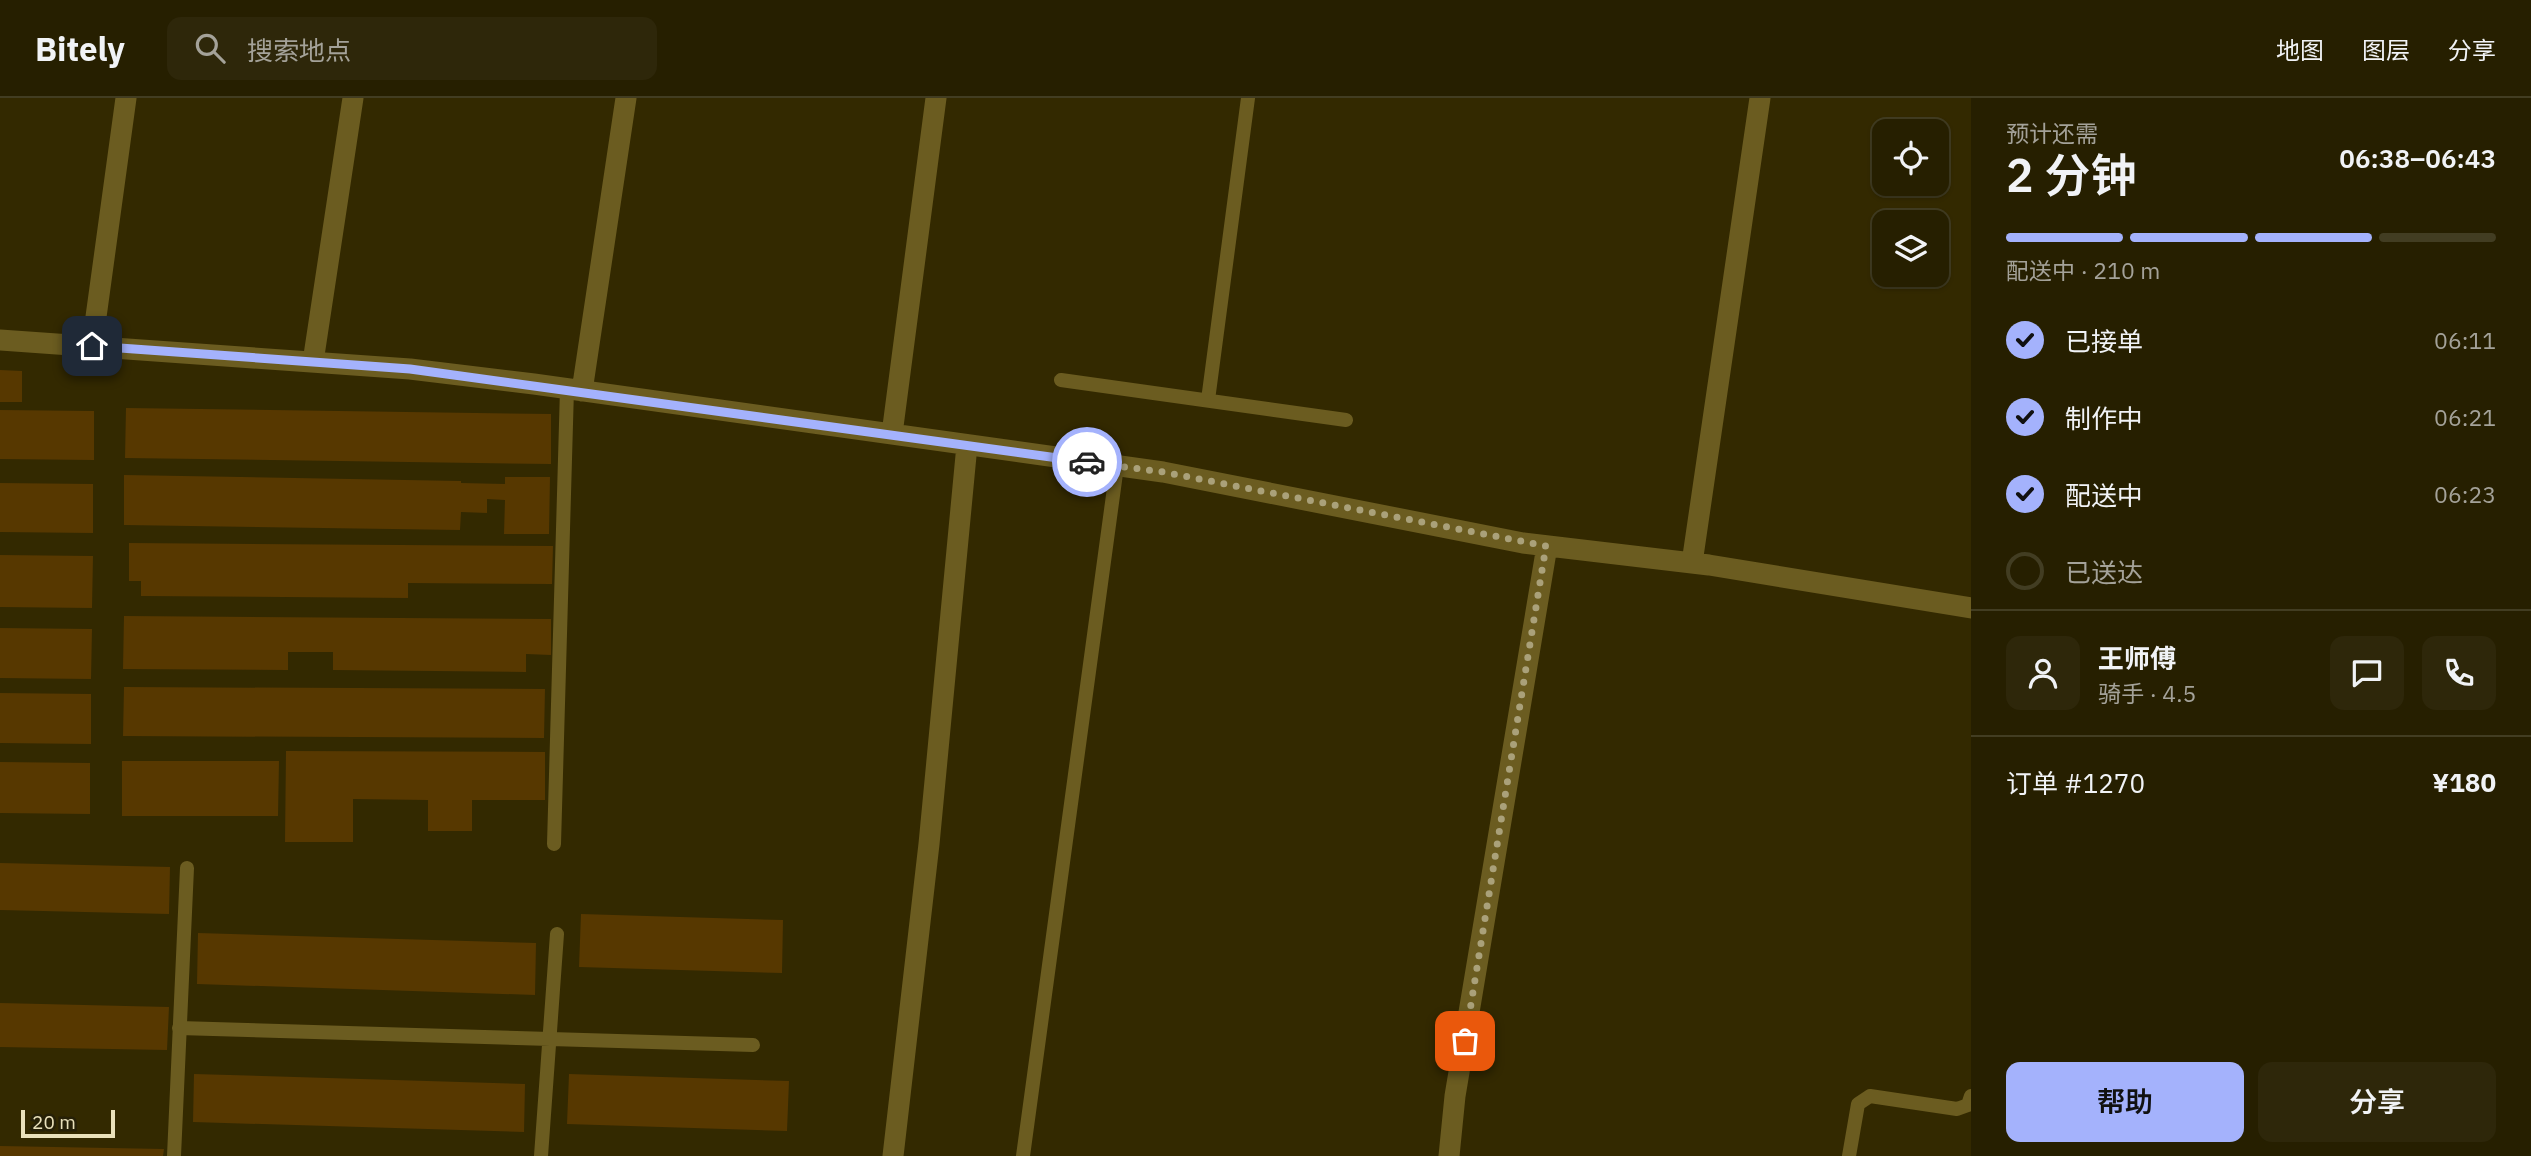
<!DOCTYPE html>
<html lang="zh">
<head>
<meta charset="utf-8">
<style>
	body { margin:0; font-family:"IBM Plex Sans","Noto Sans SC",sans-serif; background:#2e270a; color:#f1f3f6; height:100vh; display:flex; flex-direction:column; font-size:26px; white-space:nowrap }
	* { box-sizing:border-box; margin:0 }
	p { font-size:23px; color:#a4a299 }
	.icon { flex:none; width:38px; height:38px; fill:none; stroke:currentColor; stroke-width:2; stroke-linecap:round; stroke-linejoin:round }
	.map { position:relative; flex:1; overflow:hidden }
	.details { display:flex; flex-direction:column; background:#261f00; width:560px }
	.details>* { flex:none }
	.fabs { position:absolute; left:1872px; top:21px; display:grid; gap:14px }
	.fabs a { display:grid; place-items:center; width:77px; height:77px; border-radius:14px; background:#261f00; box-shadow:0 2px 5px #0004,0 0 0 2px #423d22; font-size:35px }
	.scale { position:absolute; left:21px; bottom:18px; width:94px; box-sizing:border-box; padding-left:7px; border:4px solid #eae1bb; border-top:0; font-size:19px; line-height:24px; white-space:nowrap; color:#eae1bb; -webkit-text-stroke:5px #262007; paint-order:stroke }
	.pin { position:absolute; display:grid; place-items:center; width:60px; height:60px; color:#fff; margin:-30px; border-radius:14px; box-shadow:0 4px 10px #0006 }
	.courier { position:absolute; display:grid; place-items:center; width:70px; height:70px; margin:-35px; border:5px solid #a4b2fc; border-radius:50%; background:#fff; color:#222; box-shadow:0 2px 9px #0007 }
	.overview em { font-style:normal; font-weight:600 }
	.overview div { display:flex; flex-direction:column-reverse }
	.overview { display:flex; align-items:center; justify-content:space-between; height:119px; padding:0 35px }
	h1 { font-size:46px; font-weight:600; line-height:52px }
	.bar { display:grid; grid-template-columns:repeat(4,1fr); gap:10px 7px; align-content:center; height:84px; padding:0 35px }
	.bar i { height:9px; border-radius:5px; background:#423d22 }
	.bar .on { background:#a4b2fc }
	.bar p { grid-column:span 4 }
	.line { display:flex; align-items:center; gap:18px; padding:0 35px; border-top:2px solid #423d22 }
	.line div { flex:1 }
	.round { display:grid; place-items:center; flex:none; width:74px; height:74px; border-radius:14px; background:#2e270a }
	ol { padding:0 35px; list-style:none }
	li { display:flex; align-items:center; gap:21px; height:77px }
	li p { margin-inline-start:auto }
	li .icon { padding:7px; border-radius:50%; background:#a4b2fc; color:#111; stroke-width:4 }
	li:last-child { color:#a4a299 }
	li i { width:38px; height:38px; border:4px solid #423d22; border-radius:50% }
	.button { display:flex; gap:14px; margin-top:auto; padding:14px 35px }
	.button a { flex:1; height:80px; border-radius:14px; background:#a4b2fc; color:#111; font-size:28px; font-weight:600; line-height:80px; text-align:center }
	.button a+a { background:#2e270a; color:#f1f3f6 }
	header { display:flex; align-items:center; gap:42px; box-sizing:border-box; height:98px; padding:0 35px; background:#261f00; border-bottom:2px solid #423d22 }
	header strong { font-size:33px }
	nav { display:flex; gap:38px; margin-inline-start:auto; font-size:24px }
	.search { width:490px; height:63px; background:#2e270a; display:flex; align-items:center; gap:18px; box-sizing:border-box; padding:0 24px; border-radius:14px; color:#a4a299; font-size:26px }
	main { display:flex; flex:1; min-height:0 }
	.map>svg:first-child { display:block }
	.building { fill:#573800 }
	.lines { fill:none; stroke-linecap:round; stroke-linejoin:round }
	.lane { stroke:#6b5c20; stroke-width:14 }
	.street { stroke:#6b5c20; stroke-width:21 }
	.done { stroke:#aaa17a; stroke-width:7; stroke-dasharray:0 12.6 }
	.route { stroke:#a4b2fc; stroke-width:9 }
</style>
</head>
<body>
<header>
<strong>Bitely</strong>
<div class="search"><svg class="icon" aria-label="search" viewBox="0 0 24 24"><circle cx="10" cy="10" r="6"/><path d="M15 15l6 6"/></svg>搜索地点</div>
<nav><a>地图</a><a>图层</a><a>分享</a></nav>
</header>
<main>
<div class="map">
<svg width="1971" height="1058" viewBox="0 0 1971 1058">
	<rect width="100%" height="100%" fill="#332900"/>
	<path class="building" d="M0,272L22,273V304H0Z
		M126,310L551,316V366L125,360Z
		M0,312L94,313V362L0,361Z
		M124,377L461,383V385L505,386V379H550L549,436H504L505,402L487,401V415L461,414L460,432L124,427Z
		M0,385L93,386V435L0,434Z
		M129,445L553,448L552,486L408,485V500L141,498V483H129Z
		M0,457L93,458L92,510L0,509Z
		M124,518L551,521V557L526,556V574L333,572V554H288V572L123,571Z
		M0,530L92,531L91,581L0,580Z
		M124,589L545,591L544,640L123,638Z
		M0,595L91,596V646L0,645Z
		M286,653L545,654V702H472V733H428V702L353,701V744H285Z
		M122,663H279L278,718H122Z
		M0,664L90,665V716L0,715Z
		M0,765L170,769L169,816L0,812Z
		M581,816L783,822L782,875L579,869Z
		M198,835L536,845L535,897L197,886Z
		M0,905L169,909L167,952L0,949Z
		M194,976L525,986L524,1034L193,1024Z
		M569,976L789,983L787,1033L567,1026Z
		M0,1048L164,1051L163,1058H0Z"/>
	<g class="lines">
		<path class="lane" d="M1061,282L1346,322
			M1208,302L1248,0
			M554,746L567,291
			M179,930L753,947
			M174,1058L187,770
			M541,1058L557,836
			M1023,1058L1117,368
			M1849,1058L1858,1006L1870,998L1957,1011L1968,1007L1971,998"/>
		<path class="street" d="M0,242L410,271L534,286L1163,374L1523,445L1709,467L1971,510
			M92,248L126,0
			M313,264L353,0
			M582,293L626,0
			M892,336L936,0
			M1692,465L1760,0
			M893,1058L929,746L967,347
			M1449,1058L1455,998L1547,448"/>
	</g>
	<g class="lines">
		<path class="done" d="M1087,364L1163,374L1546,448L1465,943"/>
		<path class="route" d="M92,248L410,271L1087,364"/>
	</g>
</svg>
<div class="fabs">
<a><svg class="icon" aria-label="locate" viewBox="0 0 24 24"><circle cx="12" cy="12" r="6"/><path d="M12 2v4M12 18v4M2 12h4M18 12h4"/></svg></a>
<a><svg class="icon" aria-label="layers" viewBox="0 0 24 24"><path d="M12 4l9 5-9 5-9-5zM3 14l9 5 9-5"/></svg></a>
</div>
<div class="scale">20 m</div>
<div class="pin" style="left:1465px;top:943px;background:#ea580c"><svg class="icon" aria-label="bag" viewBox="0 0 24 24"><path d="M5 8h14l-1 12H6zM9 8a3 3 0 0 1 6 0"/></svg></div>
<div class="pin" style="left:92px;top:248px;background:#1f2937"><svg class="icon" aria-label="home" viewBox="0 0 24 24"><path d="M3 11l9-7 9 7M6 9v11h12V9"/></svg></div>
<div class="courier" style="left:1087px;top:364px"><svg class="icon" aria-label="car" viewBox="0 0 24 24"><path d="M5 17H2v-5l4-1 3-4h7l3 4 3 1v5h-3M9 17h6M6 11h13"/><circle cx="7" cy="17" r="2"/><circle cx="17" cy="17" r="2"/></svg></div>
</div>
<section class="details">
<div class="overview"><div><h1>2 分钟</h1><p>预计还需</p></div><em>06:38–06:43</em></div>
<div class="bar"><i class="on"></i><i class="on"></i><i class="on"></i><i></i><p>配送中 · 210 m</p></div>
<ol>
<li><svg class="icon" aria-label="check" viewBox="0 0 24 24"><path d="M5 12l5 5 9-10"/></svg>已接单<p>06:11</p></li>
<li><svg class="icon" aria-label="check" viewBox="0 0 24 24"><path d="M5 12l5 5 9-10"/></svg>制作中<p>06:21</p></li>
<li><svg class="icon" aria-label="check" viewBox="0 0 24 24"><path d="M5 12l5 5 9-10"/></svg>配送中<p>06:23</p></li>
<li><i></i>已送达</li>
</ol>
<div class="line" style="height:126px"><a class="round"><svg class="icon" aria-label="person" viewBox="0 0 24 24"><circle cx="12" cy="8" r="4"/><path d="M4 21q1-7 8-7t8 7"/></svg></a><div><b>王师傅</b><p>骑手 · 4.5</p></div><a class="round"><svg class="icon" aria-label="chat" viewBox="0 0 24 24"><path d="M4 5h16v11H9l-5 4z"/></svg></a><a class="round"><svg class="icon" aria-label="phone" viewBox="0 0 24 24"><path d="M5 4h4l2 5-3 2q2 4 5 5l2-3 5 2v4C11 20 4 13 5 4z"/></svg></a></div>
<div class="line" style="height:91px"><div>订单 #1270</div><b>¥180</b></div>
<div class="button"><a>帮助</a><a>分享</a></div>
</section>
</main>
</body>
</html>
